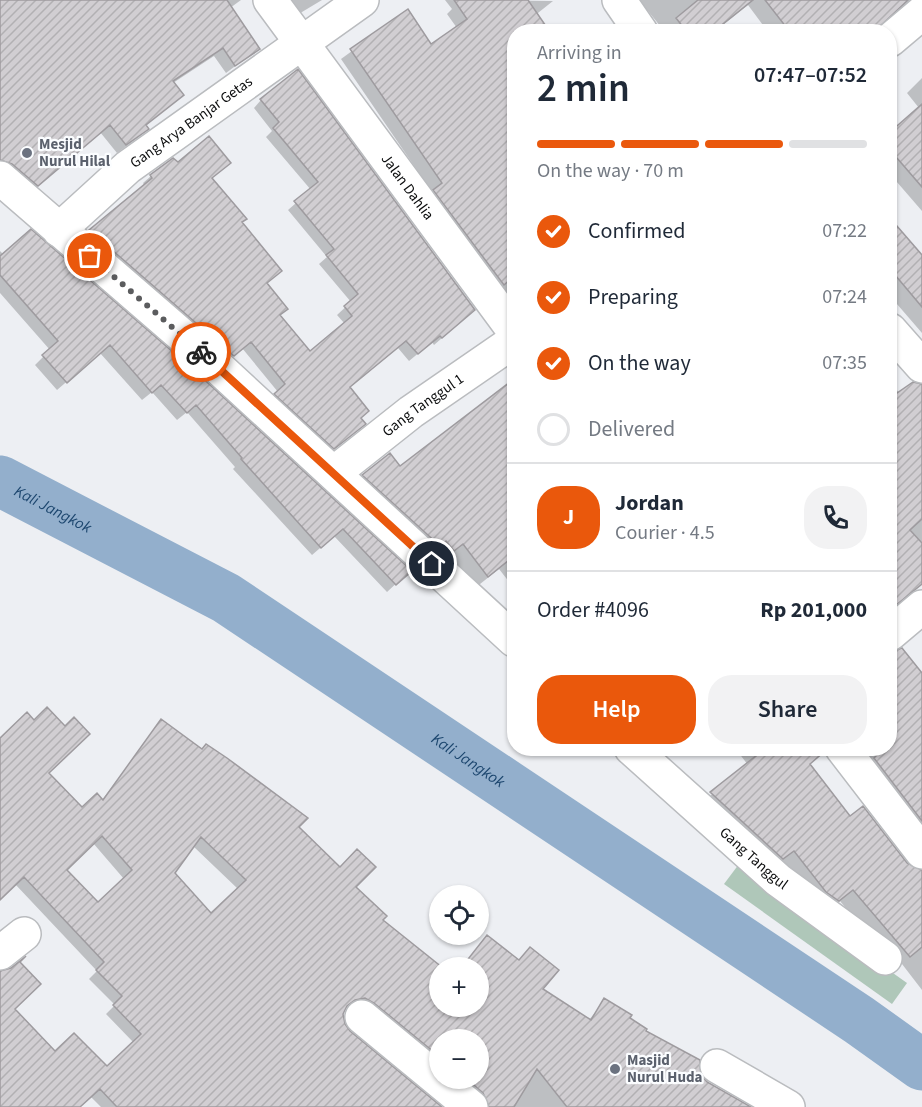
<!DOCTYPE html>
<html lang="en">
<head>
<meta charset="utf-8">
<style>
	body { margin:0; font-family:"Source Sans 3",sans-serif; background:#f2f2f3; color:#1f2937; height:100vh; display:flex; flex-direction:column; font-size:22px; white-space:nowrap }
	* { box-sizing:border-box; margin:0 }
	p { font-size:20px; color:#747a83 }
	.icon { flex:none; width:33px; height:33px; fill:none; stroke:currentColor; stroke-width:2; stroke-linecap:round; stroke-linejoin:round }
	.map { position:relative; flex:1; overflow:hidden }
	.side { position:absolute; left:507px; top:24px; width:390px; height:732px; display:flex; flex-direction:column; background:#fff; border-radius:24px; box-shadow:0 2px 4px #0004 }
	.side>* { flex:none }
	.buttons { position:absolute; left:429px; top:885px; display:grid; gap:12px }
	.buttons a { display:grid; place-items:center; width:60px; height:60px; border-radius:50%; background:#fff; box-shadow:0 2px 4px #0004; font-size:30px }
	.pin { position:absolute; display:grid; place-items:center; width:51px; height:51px; color:#fff; margin:-26px; border:3px solid #fff; border-radius:50%; box-shadow:0 2px 6px #0007 }
	.courier { position:absolute; display:grid; place-items:center; width:60px; height:60px; margin:-30px; border:4px solid #ea580c; border-radius:50%; background:#fff; color:#222; box-shadow:0 2px 8px #0007 }
	.head em { font-style:normal; font-weight:600 }
	.head div { display:flex; flex-direction:column-reverse }
	.head { display:flex; align-items:center; justify-content:space-between; height:102px; padding:0 30px }
	h1 { font-size:39px; font-weight:600; line-height:45px }
	.bar { display:grid; grid-template-columns:repeat(4,1fr); gap:9px 6px; align-content:center; height:72px; padding:0 30px }
	.bar i { height:8px; border-radius:4px; background:#e0e1e3 }
	.bar .current { background:#ea580c }
	.bar p { grid-column:span 4 }
	.line { display:flex; align-items:center; gap:15px; padding:0 30px; border-top:2px solid #e0e1e3 }
	.line div { flex:1 }
	.round { display:grid; place-items:center; flex:none; width:63px; height:63px; border-radius:24px; background:#f2f2f3 }
	ol { padding:0 30px; list-style:none }
	li { display:flex; align-items:center; gap:18px; height:66px }
	li p { margin-inline-start:auto }
	li .icon { padding:6px; border-radius:50%; background:#ea580c; color:#fff; stroke-width:4 }
	li:last-child { color:#747a83 }
	li i { width:33px; height:33px; border:3px solid #e0e1e3; border-radius:50% }
	.cta { display:flex; gap:12px; margin-top:auto; padding:12px 30px }
	.cta a { flex:1; height:69px; border-radius:24px; background:#ea580c; color:#fff; font-size:24px; font-weight:600; line-height:69px; text-align:center }
	.cta a+a { background:#f2f2f3; color:#1f2937 }
	.map>svg:first-child { display:block }
	.park { fill:#afc7b9 }
	.shadow { fill:#0003; fill-rule:evenodd }
	.lines { fill:none; stroke-linecap:round; stroke-linejoin:round }
	.river { stroke:#93afcc; stroke-width:51 }
	.building { fill:url(#building-hatch); stroke:#9e9b9f; stroke-width:1.5; fill-rule:evenodd }
	.minor-casing { stroke:#babcbf; stroke-width:36 }
	.minor { stroke:#fff; stroke-width:33 }
	.done { stroke:#5b5c5e; stroke-width:6; stroke-dasharray:0 10.8 }
	.route { stroke:#ea580c; stroke-width:8 }
	.worship-dot { fill:#6b7280; stroke:#fbfdff; stroke-width:2 }
	.labels { text-anchor:middle; stroke-width:4.5; stroke-linejoin:round; paint-order:stroke }
	.street-label { font-size:15px; fill:#0c0d0e; stroke:#fbfdff }
	.worship-label { font-size:15px; font-weight:bold; fill:#5b616d; stroke:#fbfdff; text-anchor:start }
	.water-label { font-size:16px; font-style:italic; fill:#1d476f; stroke:#fbfdff }
</style>
</head>
<body>
<div class="map">
<svg width="922" height="1107" viewBox="0 0 922 1107">
	<defs>
		<pattern id="building-hatch" width="6" height="6" patternUnits="userSpaceOnUse" patternTransform="scale(1.5)"><rect width="6" height="6" fill="#d1ced2"/><path d="M-1 1l2-2M0 6l6-6M5 7l2-2" fill="none" stroke="#b2b0b3"/></pattern>
	</defs>
	<rect width="100%" height="100%" fill="#edeff3"/>
	<path class="park" d="M739,864L907,983L892,1004L724,884Z"/>
	<path class="shadow" d="M0,0H241L230,8L258,49L226,73L214,56L173,83L182,95L145,126L147,129L139,137L117,153L100,132L29,194L0,170Z
		M278,0H322L292,18Z
		M445,0L553,1L514,32V64L497,76L514,103V321L425,200L432,192L341,59L407,11L431,46L457,28L447,14L452,9Z
		M618,0H922L896,11L872,32H768L748,5L714,32H665L648,11L635,21Z
		M922,78V211L890,174V134L919,108L907,93Z
		M261,100L465,318L434,345L432,342L409,361L398,348L349,388L360,419L356,431L326,456L268,402L278,392L242,348L225,363L82,239L145,186L143,183L151,176L211,179L240,223L279,316L310,353L345,324L337,315L351,302L319,264L327,257L288,210L311,190L266,137L272,131L254,108Z
		M890,218L922,256V333L890,296Z
		M31,231L401,579L387,592L334,536L312,555L233,469L235,467L187,412L177,420L152,392L142,400L100,353L57,390L35,365L50,350L0,293V251L4,255Z
		M890,380L899,393L922,390V582L890,610Z
		M500,392L514,410V588L499,569L475,588L450,555L441,562L351,488L363,476L400,468Z
		M890,654L922,672V850L844,748H890Z
		M162,721L297,827L354,887L381,920L440,968V1006H478V968H461L479,946L589,1020L605,1000L628,1018L658,1107H479L448,1078H478V1040H440V1072L357,1006L346,1007L342,1014L343,1024L349,1032L439,1107H101L90,1096L79,1107H0V973L13,1009L55,1053L107,1068L134,1043L106,1014L115,1005L89,979L97,971L15,884H0V740L47,773L82,809L102,800ZM93,843L124,879L98,904L65,870ZM193,846L238,889L211,915L173,874Z
		M735,748H823L809,765L850,818L863,808L914,870L922,872V990L902,964L896,969L840,901L825,913L699,805L748,765Z"/>
	<g class="lines">
		<path class="river" id="s1" d="M0,481L226,598L859,1020L922,1065"/>
	</g>
	<path class="building" d="M0,0H227L260,49L235,66L223,48L173,81L184,95L146,125L149,129L126,145L110,125L38,186L12,164L0,160Z
		M454,0H528L550,32H514V276L504,285L433,190L442,183L350,49L408,9L431,44L467,19Z
		M698,0H753L713,32H687L676,18Z
		M765,0H908L874,32H790Z
		M298,69L475,310L442,338L440,336L418,354L406,341L350,387L369,411L361,418L366,424L334,449L274,394L285,384L251,342L234,356L89,230L152,178L150,175L173,158L178,162L209,136L231,163L212,178L247,219L242,222L282,271L267,283L288,309L280,315L310,351L352,316L344,306L358,294L326,255L334,249L294,201L318,182L273,128L279,122L260,99Z
		M922,104V187L890,150V132Z
		M890,218L922,255V307L890,269Z
		M31,229L196,372L412,571L396,585L343,529L321,548L241,459L242,458L196,405L187,413L161,385L152,393L110,345L67,383L42,355L58,341L0,275V256Z
		M514,379V556L488,577L463,544L454,551L446,541L440,546L362,475L390,453L400,466Z
		M913,382L922,384V519L910,530L922,543V584L890,610V398Z
		M902,648L922,673V821L874,758L884,748H890V652Z
		M47,707L65,726L74,717L90,734L49,773L82,807L97,793L103,800L161,719L202,749L206,744L227,758L308,818L299,827L340,867L357,849L376,867L356,887L387,916L383,920L443,968H440V1006H478V968H461L487,935L519,960L530,947L559,970L543,989L591,1020L604,998L632,1015L630,1018L647,1029L646,1031L700,1060L701,1075L707,1082L751,1107H567L537,1069L514,1107H489L483,1093L466,1078H478V1040H440V1057L374,1003L365,998L355,1000L347,1006L343,1014L345,1024L350,1031L442,1107H117L100,1089L80,1107H0V971L11,968L26,956L20,962L41,984L15,1009L55,1051L74,1033L107,1066L141,1034L113,1005L122,996L96,970L104,962L24,877L0,900V738L27,712L34,720ZM102,836L132,870L98,902L67,870ZM201,837L246,880L211,913L175,873Z
		M766,748H824V752L810,764L850,816L863,806L907,863L922,870V947L910,957L853,890L839,901L826,892L794,851L783,859L710,792Z"/>
	<g class="lines">
		<defs>
			<g id="minor">
				<path id="s2" d="M270,0L514,331"/>
				<path d="M619,0L641,32"/>
				<path d="M890,40L922,13"/>
				<path d="M0,178L208,358L514,640"/>
				<path id="s3" d="M59,230L128,167L362,0"/>
				<path d="M890,330L922,366"/>
				<path id="s4" d="M334,473L411,412L514,341"/>
				<path d="M890,634L922,607"/>
				<path id="s5" d="M631,748L778,880L885,958"/>
				<path d="M842,748L922,852"/>
				<path d="M0,953L24,934"/>
				<path d="M362,1017L471,1107"/>
				<path d="M717,1066L788,1107"/>
			</g>
		</defs>
		<use href="#minor" class="minor-casing"/>
		<use href="#minor" class="minor"/>
	</g>
	<g class="lines">
		<path class="done" d="M90,256L201,352"/>
		<path class="route" d="M201,352L432,564"/>
	</g>
	<g class="worship-dot">
		<circle cx="27" cy="153" r="6"/>
		<circle cx="615" cy="1069" r="6"/>
	</g>
	<g class="labels">
		<g class="street-label">
			<text dy="5" stroke="none"><textPath href="#s3" startOffset="171">Gang Arya Banjar Getas</textPath></text>
			<text dy="5" stroke="none"><textPath href="#s2" startOffset="232">Jalan Dahlia</textPath></text>
			<text dy="5" stroke="none"><textPath href="#s4" startOffset="112">Gang Tanggul 1</textPath></text>
			<text dy="5" stroke="none"><textPath href="#s5" startOffset="165">Gang Tanggul</textPath></text>
		</g>
		<g class="worship-label">
			<text x="39" y="149">Mesjid<tspan x="39" dy="17">Nurul Hilal</tspan></text>
			<text x="627" y="1065">Masjid<tspan x="627" dy="17">Nurul Huda</tspan></text>
		</g>
		<g class="water-label">
			<text dy="6" stroke="none"><textPath href="#s1" startOffset="60">Kali Jangkok</textPath></text>
			<text dy="6" stroke="none"><textPath href="#s1" startOffset="546">Kali Jangkok</textPath></text>
		</g>
	</g>
</svg>
<div class="buttons">
<a><svg class="icon" aria-label="locate" viewBox="0 0 24 24"><circle cx="12" cy="12" r="6"/><path d="M12 2v4M12 18v4M2 12h4M18 12h4"/></svg></a>
<a>+</a>
<a>−</a>
</div>
<div class="pin" style="left:90px;top:256px;background:#ea580c"><svg class="icon" aria-label="bag" viewBox="0 0 24 24"><path d="M5 8h14l-1 12H6zM9 8a3 3 0 0 1 6 0"/></svg></div>
<div class="pin" style="left:432px;top:564px;background:#1f2937"><svg class="icon" aria-label="home" viewBox="0 0 24 24"><path d="M3 11l9-7 9 7M6 9v11h12V9"/></svg></div>
<div class="courier" style="left:201px;top:352px"><svg class="icon" aria-label="bike" viewBox="0 0 24 24"><circle cx="6" cy="16" r="4"/><circle cx="18" cy="16" r="4"/><path d="M6 16l4-8h5l3 8M10 8l3 8H6M13 5h3"/></svg></div>
<section class="side">
<div class="head"><div><h1>2 min</h1><p>Arriving in</p></div><em>07:47–07:52</em></div>
<div class="bar"><i class="current"></i><i class="current"></i><i class="current"></i><i></i><p>On the way · 70 m</p></div>
<ol>
<li><svg class="icon" aria-label="check" viewBox="0 0 24 24"><path d="M5 12l5 5 9-10"/></svg>Confirmed<p>07:22</p></li>
<li><svg class="icon" aria-label="check" viewBox="0 0 24 24"><path d="M5 12l5 5 9-10"/></svg>Preparing<p>07:24</p></li>
<li><svg class="icon" aria-label="check" viewBox="0 0 24 24"><path d="M5 12l5 5 9-10"/></svg>On the way<p>07:35</p></li>
<li><i></i>Delivered</li>
</ol>
<div class="line" style="height:108px"><b class="round" style="background:#ea580c;color:#fff">J</b><div><b>Jordan</b><p>Courier · 4.5</p></div><a class="round"><svg class="icon" aria-label="phone" viewBox="0 0 24 24"><path d="M5 4h4l2 5-3 2q2 4 5 5l2-3 5 2v4C11 20 4 13 5 4z"/></svg></a></div>
<div class="line" style="height:78px"><div>Order #4096</div><b>Rp 201,000</b></div>
<div class="cta"><a>Help</a><a>Share</a></div>
</section>
</div>
</body>
</html>
